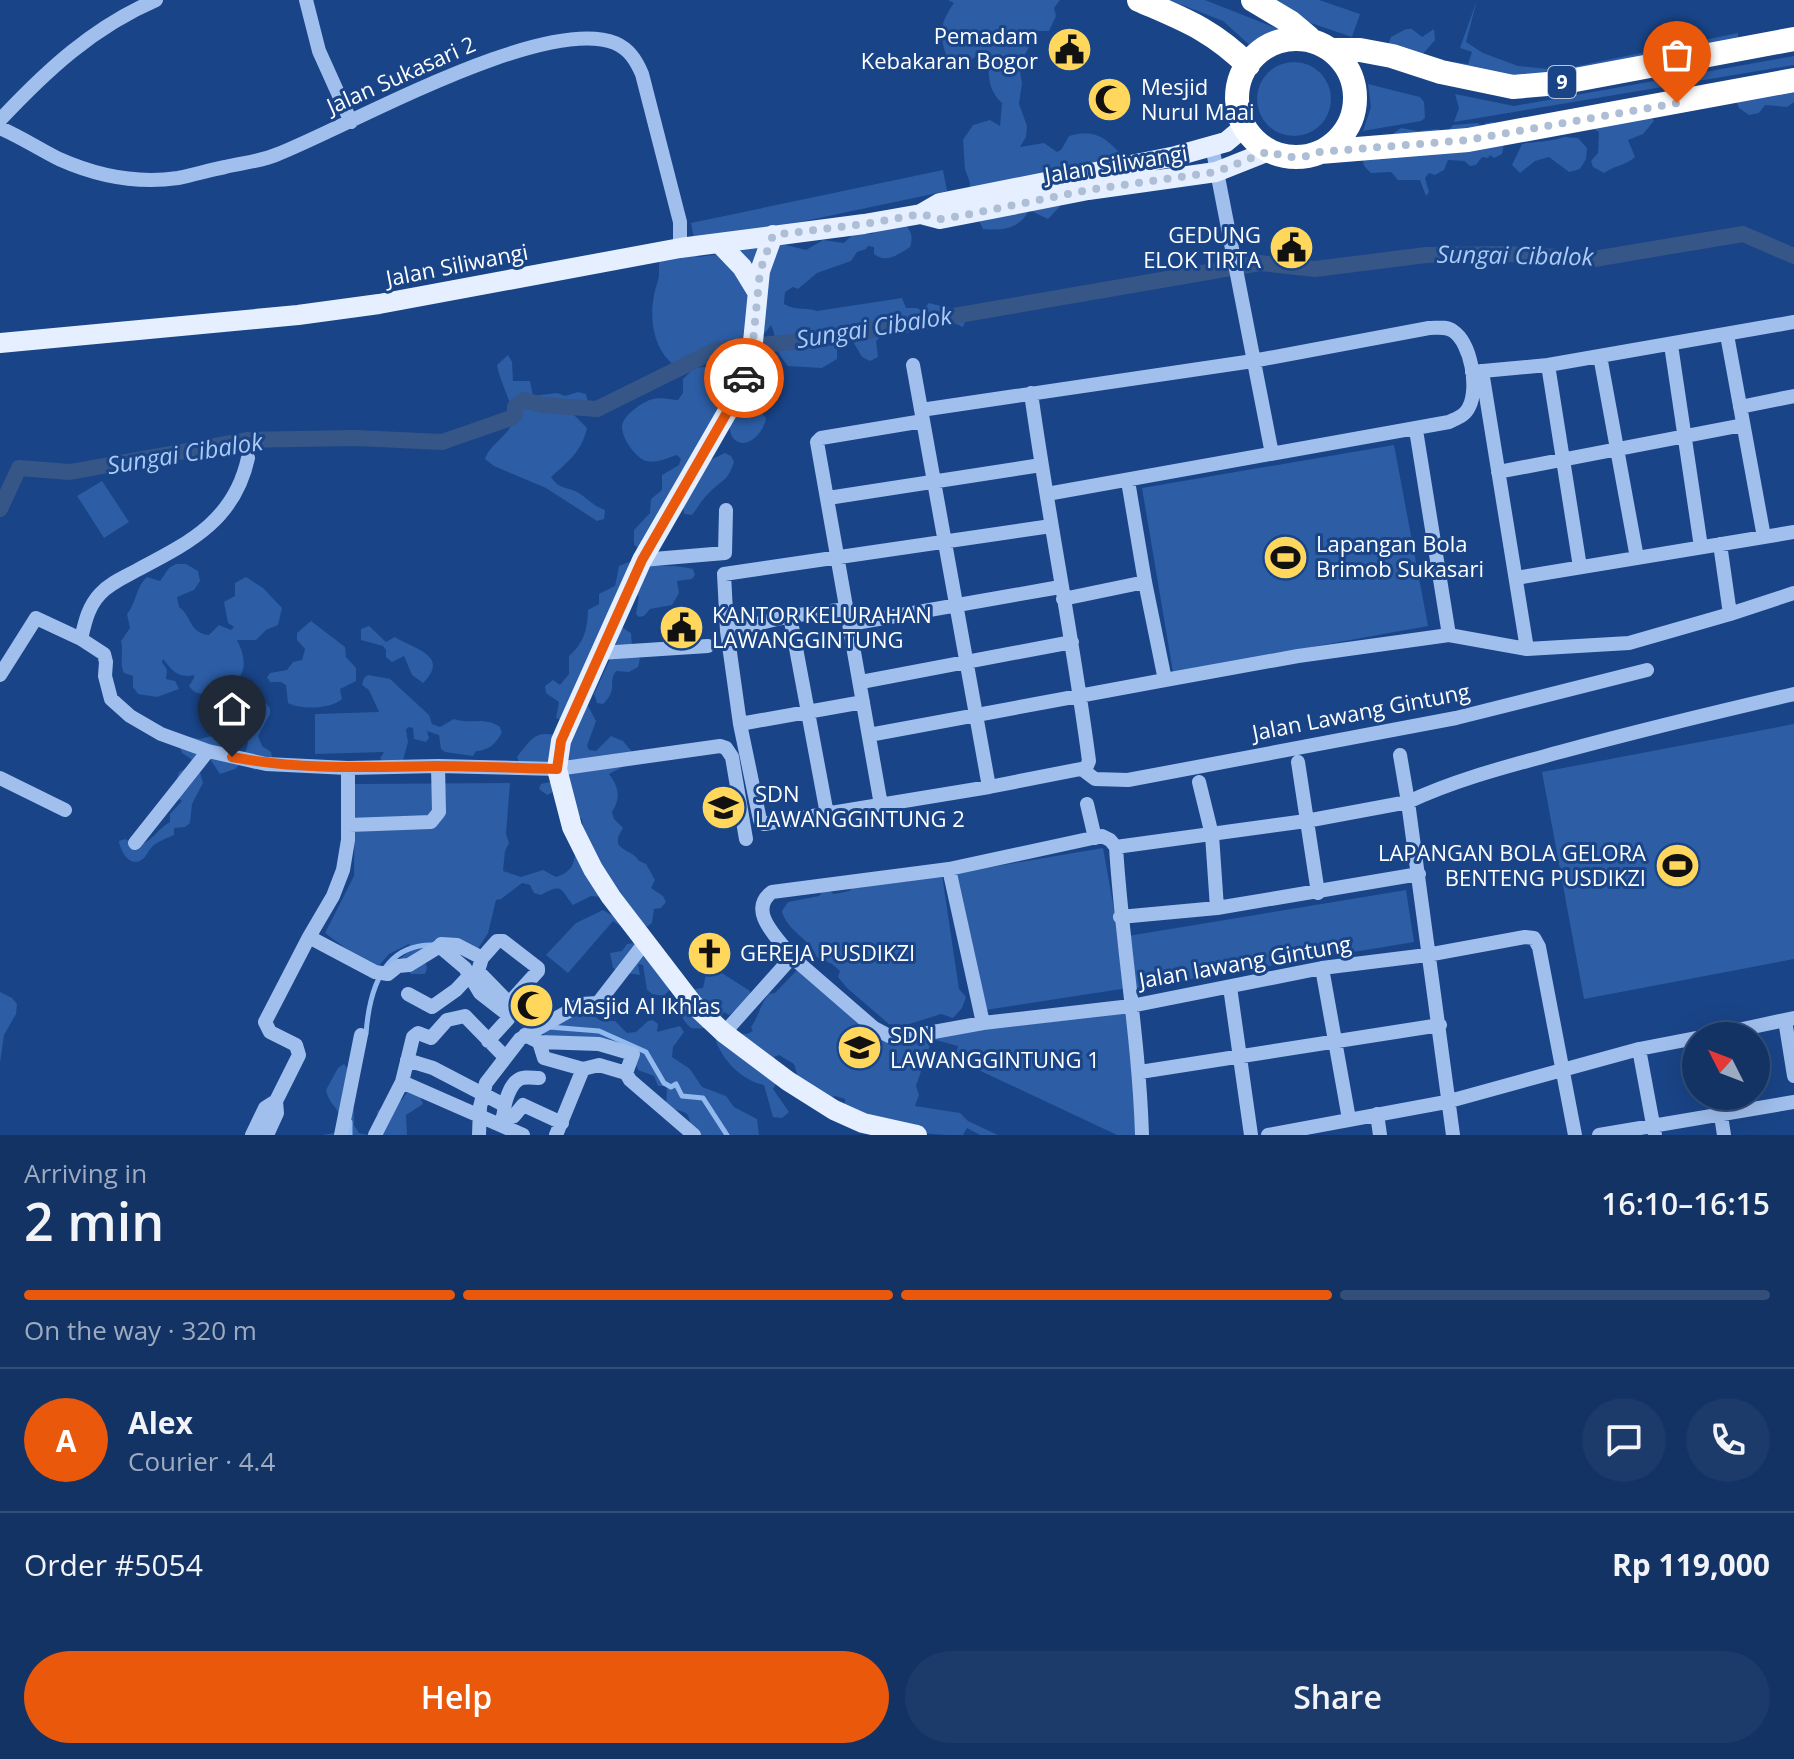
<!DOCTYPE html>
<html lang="en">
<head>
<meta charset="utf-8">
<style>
	body { margin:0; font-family:"Open Sans",sans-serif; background:#1c3b6b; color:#f1f3f6; height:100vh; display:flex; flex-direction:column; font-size:30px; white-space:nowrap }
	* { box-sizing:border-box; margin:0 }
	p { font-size:26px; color:#9daabf }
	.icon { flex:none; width:44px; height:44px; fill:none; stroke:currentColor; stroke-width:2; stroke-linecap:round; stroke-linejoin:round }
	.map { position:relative; height:1135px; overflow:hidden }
	.drawer { display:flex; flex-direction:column; background:#133365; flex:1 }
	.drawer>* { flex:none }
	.needle { width:52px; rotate:312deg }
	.fabs { position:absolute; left:1682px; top:1022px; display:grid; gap:16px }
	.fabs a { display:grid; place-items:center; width:88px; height:88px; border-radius:50%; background:#133365; box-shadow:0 8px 32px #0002,0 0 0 2px #324e79; font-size:40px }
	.pin { position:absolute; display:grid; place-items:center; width:68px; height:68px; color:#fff; margin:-82px -34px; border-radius:50% 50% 50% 0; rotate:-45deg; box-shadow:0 0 8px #0007 }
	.pin .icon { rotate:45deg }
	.courier { position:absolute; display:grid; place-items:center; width:80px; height:80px; margin:-40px; border:6px solid #ea580c; border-radius:50%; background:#fff; color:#222; box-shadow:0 2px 10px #0007 }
	.head em { font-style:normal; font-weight:600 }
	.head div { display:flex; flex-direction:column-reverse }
	.head { display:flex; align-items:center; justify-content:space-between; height:136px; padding:0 24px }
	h1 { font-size:52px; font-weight:600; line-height:60px }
	.bar { display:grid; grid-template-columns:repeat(4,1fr); gap:12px 8px; align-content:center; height:96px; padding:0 24px }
	.bar i { height:10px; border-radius:6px; background:#324e79 }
	.bar .active { background:#ea580c }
	.bar p { grid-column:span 4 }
	.line { display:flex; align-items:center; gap:20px; padding:0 24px; border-top:2px solid #324e79 }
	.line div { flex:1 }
	.round { display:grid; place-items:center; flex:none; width:84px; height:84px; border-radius:42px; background:#1c3b6b }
	.primary-button { display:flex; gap:16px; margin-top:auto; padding:16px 24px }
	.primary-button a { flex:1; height:92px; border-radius:48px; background:#ea580c; color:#fff; font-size:32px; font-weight:600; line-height:92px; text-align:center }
	.primary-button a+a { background:#1c3b6b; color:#f1f3f6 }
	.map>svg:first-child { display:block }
	.green { fill:#2c5da5 }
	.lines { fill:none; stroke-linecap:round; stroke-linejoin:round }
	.stream { stroke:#93baef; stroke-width:5 }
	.canal { stroke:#355687; stroke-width:16 }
	.minor { stroke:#a0bfed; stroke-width:14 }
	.major { stroke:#e6efff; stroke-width:20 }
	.highway { stroke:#fff; stroke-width:24 }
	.done { stroke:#aebed5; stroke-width:8; stroke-dasharray:0 14.4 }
	.route { stroke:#ea580c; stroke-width:10 }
	.labels { text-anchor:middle; stroke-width:6; stroke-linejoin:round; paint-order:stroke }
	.shield { fill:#194487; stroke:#bac7db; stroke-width:2 }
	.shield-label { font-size:20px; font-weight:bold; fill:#fff }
	.poi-label { font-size:22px; fill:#fff; stroke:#194487; text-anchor:start }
	.street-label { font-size:22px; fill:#fff; stroke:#194487 }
	.water-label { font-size:24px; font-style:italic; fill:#accaf4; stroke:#194487 }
</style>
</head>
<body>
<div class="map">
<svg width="1794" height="1135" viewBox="0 0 1794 1135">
	<rect width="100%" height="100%" fill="#194487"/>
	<path class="green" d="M948,0H1060L1054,8L1056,16L1049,31H1032L1031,43L1019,66L1022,83L1019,104L1027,126L1026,137L1020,147L1044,143L1057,152L1061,150L1069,136C1095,128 1107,138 1123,157L1066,200L1048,219L1029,210C1020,229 1001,231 983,229L968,198L970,183L965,169L963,140L973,125L990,120L1000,126L1002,103C988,90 988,76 989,57L977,51L976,56L966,65L947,58C939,34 939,25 954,3Z
		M1169,0H1205L1281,30L1263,40L1255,50L1223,21Z
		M1243,0H1319L1360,14L1352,37Z
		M1477,0L1466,42L1483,53L1518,66L1558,70L1738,33V44L1558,81L1450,74L1454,62L1468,64L1472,52L1460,48Z
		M1406,29H1412L1422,37L1434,29L1435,40L1422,55L1388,45L1391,37Z
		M1794,56V65L1454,122L1459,108L1455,94L1514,106Z
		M1257 99a37 37 0 1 1 74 0a37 37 0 1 1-74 0Z
		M1794,76V102L1787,107L1765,105L1759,113L1749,115L1739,108L1736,99Z
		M1368,84L1420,97L1424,102L1425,118L1421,121L1363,131L1371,107Z
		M1648,111L1654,121L1643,134L1628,140L1635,157C1625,166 1615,165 1604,173L1593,167L1591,161L1598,153L1599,132L1590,127Z
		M1493,122L1501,128L1504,144L1502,154L1494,158L1490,155L1488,158L1482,157L1476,165L1470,166L1464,161L1448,160L1444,170L1435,175L1429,173L1425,178L1429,192L1426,196L1420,180H1398L1391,172L1371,173L1364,166L1362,155L1401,128L1418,131L1438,129L1446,134L1453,125L1478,123L1482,128L1486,123Z
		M1564,137L1578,138L1587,148L1586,159L1580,169L1569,172L1549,157L1535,161L1520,173L1512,165L1522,144C1537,141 1550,142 1564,137Z
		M943,170L947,191L695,244L691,223Z
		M881,225H905C912,231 913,239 910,247C899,254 886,264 874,254V247L868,246L866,249L857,252L851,261L817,273L798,289L793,287L785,292L784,304C797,311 804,307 817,311L902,298L906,308H917L922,311L929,303L957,310L966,318L963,327L952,322L919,332L884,334L876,341L878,357L870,361L862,357L852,340H843L837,348V359L822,368L788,366C772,348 779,343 771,325L765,333L751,335L740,343L719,341L711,349L701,348L696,355L687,356L675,366C654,350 649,321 654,295C655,289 658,282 659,276C659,270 659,263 659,256L688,251L698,257L721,254L778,243L806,250L823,240L844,243L855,232L872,234Z
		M508,355L512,362L513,381H530L533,396L557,393L565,396L578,392L586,394L588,403L574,415L587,428C582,451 568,462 551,477C558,488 565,487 575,491C586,496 591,505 605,510L604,519L597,521L546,488L494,466L485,459C489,443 514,434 513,416C512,403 500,382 497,365Z
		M705,367L716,371L727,385L732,371H739L746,386L763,384L778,395L757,408L766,418C765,431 746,453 733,438C729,433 730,424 729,418L708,455L712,459L725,453L731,456L734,462C727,483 722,479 709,493C702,499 698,508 692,515L684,514L683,505L643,551L634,545V530L650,513L651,499L662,490V475L679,465L681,459L677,455C667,458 656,464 646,461C636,458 622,439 622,427C622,416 643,401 653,399C660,397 671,400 678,400L683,393V379L694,368Z
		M1394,445L1428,626L1173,672L1142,488Z
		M102,481L129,522L104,538L77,496Z
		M629,562C651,569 669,563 693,569L695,575L692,579L677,581L679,593L672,605L650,609L644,616L639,617L636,614L639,596L632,594L617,624L631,633L632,646L640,659L638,667L629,672L616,671C607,684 619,688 603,704L597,703L594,694L610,659L605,650L587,704L596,721L587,746L589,750L596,751L611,736L623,741L633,753L628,764L609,774C619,787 621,798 612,812L614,819L623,828L618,837V844C624,852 634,852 639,861L646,864L655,880L651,888L663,896L666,902L661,908L654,909L652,923L648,926L625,929L613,921L568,973L546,955L576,923L603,910L611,915L612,912L603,897L591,896L573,905C560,890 564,882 541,895L534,893L530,885L522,883L501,899L496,900L488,933L473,957L433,944L423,956L427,968L425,974H411L399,960L411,949L409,944L389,954L375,970L325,933L354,876L355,784L510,783L506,834L509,843L505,851L503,871L521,877L543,870L556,877C585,868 568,848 583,831L582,819L569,811L561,788L547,795L539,789L541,784L554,781L551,766L520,765L517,757C534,735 536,730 565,737L571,723L556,718L559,702L546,693L545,686L553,680L560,685L569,674V656C583,644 588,629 588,610L599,604V594L615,586L619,566Z
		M176,564H186L198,571L200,581L194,590L177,597L179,607C192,616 189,633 209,635L219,625L231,630L234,627L228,623L224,602L235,596V583L246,577L263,588L282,608L278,625L266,630L256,640H237C252,669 241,684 213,695L210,692C200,695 195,694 189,686L194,678V675C178,679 172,670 163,659L162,662L167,670L166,679L175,681L179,689L157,697L138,694L133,687V676L124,673C119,663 124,652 121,641L130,628L127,614C137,602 135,588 147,577L160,581L169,568Z
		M311,621L345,647L346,657L356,668V681L340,689L342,699C332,709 300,710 288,703L286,685L281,682H270L267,677L270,673L287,670L293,662L302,660L305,649L297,640V633Z
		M369,626L386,642L395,637C413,649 451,655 423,683L412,675L404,656L392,662L386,657V650L383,646L361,640V629Z
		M368,675L390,679L429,715L432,724L440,727L454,719C474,725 480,716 499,726L502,732C497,743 488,751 476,751L473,756L445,752L441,749L439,735L427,731L429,738L426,742L414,739L413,728L408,727L406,730L408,742L403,760L391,764L380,759L384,752L315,754V714L379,712L369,690L362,685L364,678Z
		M260,697L270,708V714L258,736L262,746L271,752L273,762L264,763L255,770L241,763L235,769L220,774L210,759L198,765L203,783L192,804L190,823L185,827L174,828V835C167,838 156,842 151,848C148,851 147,855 144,858C132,870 120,852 119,841L125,839L136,845C151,844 157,829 170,822V814L182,801L171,794L182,784L177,778L179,772L193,765L191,759L182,753L180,748L187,737L200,739L224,733C233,738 232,748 240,754L246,751L248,743L243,732L251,721L246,707L248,698Z
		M1794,724V959L1584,999L1542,772Z
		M1103,848L1128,988L979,1011L956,873Z
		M942,875L959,989L966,997L962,1008L953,1018L941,1014L903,1026L889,1024L847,988L838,977L840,971L832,964L817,957C810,939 786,930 782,911L788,902L819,896L825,888L834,894L849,891L859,883Z
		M1406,890L1414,942L1136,988L1128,936Z
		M634,943L671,988L664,996L652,994L647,990L643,965L638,964L640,975L620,972L613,968L610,953L622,951L627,944Z
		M714,968L750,991V1000L729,1015L724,1012L721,1016L724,1033L747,1034L753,1031L751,1027C759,1016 760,1004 769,994L775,993L797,970L889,1043L1130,1002L1149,1135H1117L955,1059L958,1046L932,1039L916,1086L919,1095L915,1106L960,1113L968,1121L998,1135H980L967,1128L963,1135C937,1135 907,1135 887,1118L875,1121L844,1111L845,1099L835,1096L819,1101L799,1081L794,1064L779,1055L774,1057L783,1071L773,1089L789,1112L782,1118L773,1117L764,1085C745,1081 728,1066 719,1048C715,1041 716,1035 710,1030C704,1026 698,1030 691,1028C680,1018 679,1011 681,996L689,990L703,988L707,970Z
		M0,992L12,998L17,1004L16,1014L4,1035L0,1063Z
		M584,1009L601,1021H615L627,1033L636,1032L648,1021L653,1020L658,1024L657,1032L680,1026L684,1032L673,1047L672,1057L690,1069L702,1087L726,1096L734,1107L757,1119L759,1135H695C684,1114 697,1113 666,1108L667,1086H658L654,1076L638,1070L636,1064L639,1059L548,1041L543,1033L556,1018L573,1017Z
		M344,1064L349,1071L342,1096L354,1109V1125L359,1133L370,1135L380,1128L377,1111L389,1103L402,1100L409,1089L419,1094L423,1104L406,1115L407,1135H322L334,1133L341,1126C339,1103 330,1108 326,1090L338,1068Z"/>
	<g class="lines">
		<path class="stream" d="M510,1012L524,1025L535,1026
			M549,1027L599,1031L646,1052L664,1083L671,1087L676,1084L682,1096L703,1098L727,1135
			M366,1034C369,992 382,944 433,945
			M350,1135V1122"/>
		<path class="canal" d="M0,509L19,468L70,472L247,440L356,438L442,442L511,418L515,414V407L524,400L542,405L597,409L718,349L814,340L1260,263L1315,269L1426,255L1507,254L1594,259L1743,234L1794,256"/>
		<path class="minor" d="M306,0L319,51L351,122
			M0,120C46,71 93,27 156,0
			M0,128C21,137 39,149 59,159C97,176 137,184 178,178C194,175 209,170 225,167C242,163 262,161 278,154C351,125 543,15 615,43C629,49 636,60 642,74L680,222V248
			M1212,146L1272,454
			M1727,335L1764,537
			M1671,345L1701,547
			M1600,356L1637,558
			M913,365L989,787
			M1548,365L1580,567
			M1482,371L1527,649
			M1472,372L1548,365L1794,322
			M1740,407L1794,396
			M921,410L1253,361L1429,328C1437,328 1446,326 1453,331C1471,343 1479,388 1469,407C1465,416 1457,418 1449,422L1047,494
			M1416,430L1449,635
			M248,458C235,518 193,541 141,568C127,576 111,582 100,594C88,607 85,622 81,639L104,654L106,662L105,676L111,699L130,716L161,734L208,751L266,764L348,768L438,766L557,769L720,746L726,748L732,757L746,839
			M1498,472L1743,425
			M1128,481L1145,582L1165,680L1298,656L1449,635L1527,649L1629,643L1730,614L1794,593
			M828,498L1041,465
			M1720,544L1730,614
			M642,560L725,553L726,510
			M1516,578L1794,532
			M1063,599L1145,582
			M847,609L790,616L727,631L740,724L760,820L764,824L989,787L1086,768L1089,761C1073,638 1048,516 1031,393
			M790,616L827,814
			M850,624L1060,587
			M727,631L724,574L1051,526
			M600,653L708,646
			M0,675L36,618L81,639
			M861,682L1072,642
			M740,724L863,702
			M869,735L1165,680
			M1298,762L1318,893
			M1083,770L1095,779L1128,780L1456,718L1647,670
			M0,778L65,810
			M1199,782L1212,835L1217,908
			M1087,804L1095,838
			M881,805L817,442L821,438L923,421
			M349,825L431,822L439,812L438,766
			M135,843L208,751
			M1116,847L1306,821L1408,802L1400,755
			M949,869L983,1023
			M1120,917L1217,908L1419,874
			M309,937L375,972L388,974L398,966L409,965L440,946
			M497,941H503L538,968V971L511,1001H507L478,971L482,958Z
			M441,944L457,945L482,958
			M439,946L465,968L480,993L507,1014L508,1019L488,1041
			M792,957L874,1028L889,1036L906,1037L983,1023L1131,1006L1322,968L1427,955L1525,937L1534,938L1539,947L1575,1135
			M1322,968L1349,1119
			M1230,987L1251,1135
			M408,994L432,1007L456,990L470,975
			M1785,1020L1794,1076
			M724,1033L792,957C779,939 746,911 772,892L949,869L1102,836L1110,840L1116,847C1122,944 1139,1039 1142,1135
			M525,1035L539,1042L599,1044L633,1054L626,1073L630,1080L694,1135
			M1710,1036L1794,1018
			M539,1042L544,1058L583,1069
			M1639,1049L1655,1135
			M407,1060L433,1068L504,1105
			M1140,1072L1440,1025
			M402,1082L523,1135
			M1718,1096L1724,1135
			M504,1112C504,1103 510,1085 518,1080C523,1076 533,1078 539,1078
			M1377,1114L1380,1135
			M501,1125L504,1112L514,1116L523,1105L562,1123
			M252,1135L265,1108L276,1101L299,1055L296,1045L270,1032L265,1022L309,937L333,896L343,870L348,840V768
			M267,1135L277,1113L276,1101
			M341,1135L361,1035
			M375,1135L402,1082L413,1037L418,1033L431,1038L447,1020L465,1016L505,1057
			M479,1135L480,1107L486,1083L520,1039L581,1004L598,1003L646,941
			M556,1135L583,1069L599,1065L626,1073
			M1268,1135L1446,1102L1639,1049L1696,1038
			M1453,1135L1408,802C1457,779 1509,766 1560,752C1638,731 1716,712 1794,694
			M1599,1135L1794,1102"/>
		<path class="major" d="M921,214L940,219L1088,190L1216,172L1269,151
			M773,235L760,271L752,352L737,395L642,560L568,725L561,741L557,769L572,827L593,869L611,897L693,1004L724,1033L788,1081L834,1110L863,1123L917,1135
			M720,244L742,267L756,290
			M0,343L298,315L379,304L680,248L864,224L921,214L940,203L1176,156L1226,142L1244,127"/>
		<path class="highway" d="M1139,0C1185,20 1211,29 1248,65
			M1253,0L1290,22L1309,38
			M1237 98a59 59 0 1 1 118 0a59 59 0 1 1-118 0Z
			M1331,50H1360L1392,56L1441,72L1513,87L1559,83L1794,39
			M1320,152L1468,140L1794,80"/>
	</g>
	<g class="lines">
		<path class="done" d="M744,378L752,352L760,271L773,235L864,224L921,214L940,219L960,216L1088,190L1216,172L1269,151L1285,157H1303L1320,152L1468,140L1677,103"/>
		<path class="route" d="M232,757C299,770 366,767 434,766C475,766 516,768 557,769L561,741L568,725L642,560L737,395L744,378"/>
	</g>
	<defs>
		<symbol id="civic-disc" viewBox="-11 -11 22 22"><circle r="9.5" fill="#ffd75c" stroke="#194487"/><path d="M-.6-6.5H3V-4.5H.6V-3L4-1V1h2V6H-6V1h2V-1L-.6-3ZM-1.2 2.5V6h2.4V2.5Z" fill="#111"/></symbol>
		<symbol id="mosque-disc" viewBox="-11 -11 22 22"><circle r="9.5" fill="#ffd75c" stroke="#194487"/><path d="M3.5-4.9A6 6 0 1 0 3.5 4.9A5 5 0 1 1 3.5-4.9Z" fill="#111"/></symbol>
		<symbol id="stadium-disc" viewBox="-11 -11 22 22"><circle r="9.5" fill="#ffd75c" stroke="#194487"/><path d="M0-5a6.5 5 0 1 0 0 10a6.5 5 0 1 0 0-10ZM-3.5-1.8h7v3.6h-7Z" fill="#111"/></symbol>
		<symbol id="school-disc" viewBox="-11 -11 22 22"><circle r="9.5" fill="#ffd75c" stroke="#194487"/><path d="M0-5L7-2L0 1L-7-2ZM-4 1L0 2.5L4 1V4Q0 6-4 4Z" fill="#111"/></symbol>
		<symbol id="church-disc" viewBox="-11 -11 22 22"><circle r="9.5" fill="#ffd75c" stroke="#194487"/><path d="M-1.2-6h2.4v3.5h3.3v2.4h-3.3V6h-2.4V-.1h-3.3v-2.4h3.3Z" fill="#111"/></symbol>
	</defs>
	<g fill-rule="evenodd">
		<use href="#civic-disc" x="1044" y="24" width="51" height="51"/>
		<use href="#mosque-disc" x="1084" y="74" width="51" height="51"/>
		<use href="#civic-disc" x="1266" y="222" width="51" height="51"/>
		<use href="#stadium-disc" x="1260" y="532" width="51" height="51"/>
		<use href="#civic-disc" x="656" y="602" width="51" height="51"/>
		<use href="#school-disc" x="698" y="782" width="51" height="51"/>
		<use href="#stadium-disc" x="1652" y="840" width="51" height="51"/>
		<use href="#church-disc" x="684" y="928" width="51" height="51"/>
		<use href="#mosque-disc" x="506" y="980" width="51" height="51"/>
		<use href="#school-disc" x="834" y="1022" width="51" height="51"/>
	</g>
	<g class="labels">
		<rect class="shield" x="1548" y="66" width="28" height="32" rx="6"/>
		<g class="shield-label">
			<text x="1562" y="89">9</text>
		</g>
		<g class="poi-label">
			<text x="1038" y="44" text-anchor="end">Pemadam<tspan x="1038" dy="25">Kebakaran Bogor</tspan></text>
			<text x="1141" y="95">Mesjid<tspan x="1141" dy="25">Nurul Maai</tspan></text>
			<text x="1261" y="243" text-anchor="end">GEDUNG<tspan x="1261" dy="25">ELOK TIRTA</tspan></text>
			<text x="1316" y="552">Lapangan Bola<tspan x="1316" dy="25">Brimob Sukasari</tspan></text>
			<text x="712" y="623">KANTOR KELURAHAN<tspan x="712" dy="25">LAWANGGINTUNG</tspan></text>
			<text x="755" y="802">SDN<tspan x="755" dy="25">LAWANGGINTUNG 2</tspan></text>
			<text x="1646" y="861" text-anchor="end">LAPANGAN BOLA GELORA<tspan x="1646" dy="25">BENTENG PUSDIKZI</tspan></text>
			<text x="740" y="961">GEREJA PUSDIKZI</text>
			<text x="563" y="1014">Masjid Al Ikhlas</text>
			<text x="890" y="1043">SDN<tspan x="890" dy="25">LAWANGGINTUNG 1</tspan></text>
		</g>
		<g class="street-label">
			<text transform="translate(401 75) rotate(-24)" y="8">Jalan Sukasari 2</text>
			<text transform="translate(1116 164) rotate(-9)" y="8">Jalan Siliwangi</text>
			<text transform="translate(457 265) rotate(-11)" y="8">Jalan Siliwangi</text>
			<text transform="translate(1361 712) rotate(-11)" y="8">Jalan Lawang Gintung</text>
			<text transform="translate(1245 962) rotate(-10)" y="8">Jalan lawang Gintung</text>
		</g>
		<g class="water-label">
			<text transform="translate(1515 256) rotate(1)" y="8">Sungai Cibalok</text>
			<text transform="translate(874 328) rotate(-9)" y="8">Sungai Cibalok</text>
			<text transform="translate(185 454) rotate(-9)" y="8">Sungai Cibalok</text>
		</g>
	</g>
</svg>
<div class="fabs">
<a><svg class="needle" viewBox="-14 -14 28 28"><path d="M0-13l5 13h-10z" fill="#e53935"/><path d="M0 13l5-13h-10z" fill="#9daabf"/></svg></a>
</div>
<div class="pin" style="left:1677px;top:103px;background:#ea580c"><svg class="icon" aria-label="bag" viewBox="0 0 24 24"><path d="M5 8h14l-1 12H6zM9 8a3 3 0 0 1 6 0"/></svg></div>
<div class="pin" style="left:232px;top:757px;background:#1f2937"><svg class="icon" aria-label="home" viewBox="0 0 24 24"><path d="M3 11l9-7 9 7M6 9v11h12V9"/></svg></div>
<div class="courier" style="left:744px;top:378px"><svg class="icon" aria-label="car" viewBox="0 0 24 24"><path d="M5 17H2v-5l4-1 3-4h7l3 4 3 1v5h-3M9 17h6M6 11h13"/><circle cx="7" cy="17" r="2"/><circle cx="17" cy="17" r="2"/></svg></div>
</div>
<section class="drawer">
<div class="head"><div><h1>2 min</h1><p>Arriving in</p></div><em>16:10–16:15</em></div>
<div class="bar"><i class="active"></i><i class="active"></i><i class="active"></i><i></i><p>On the way · 320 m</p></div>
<div class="line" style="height:144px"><b class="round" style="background:#ea580c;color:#fff">A</b><div><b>Alex</b><p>Courier · 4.4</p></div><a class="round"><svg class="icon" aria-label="chat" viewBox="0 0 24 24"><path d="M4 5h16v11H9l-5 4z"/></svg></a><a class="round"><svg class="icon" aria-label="phone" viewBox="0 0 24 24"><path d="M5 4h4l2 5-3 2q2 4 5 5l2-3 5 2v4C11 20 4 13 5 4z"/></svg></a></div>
<div class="line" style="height:104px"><div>Order #5054</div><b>Rp 119,000</b></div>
<div class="primary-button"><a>Help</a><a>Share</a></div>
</section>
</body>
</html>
